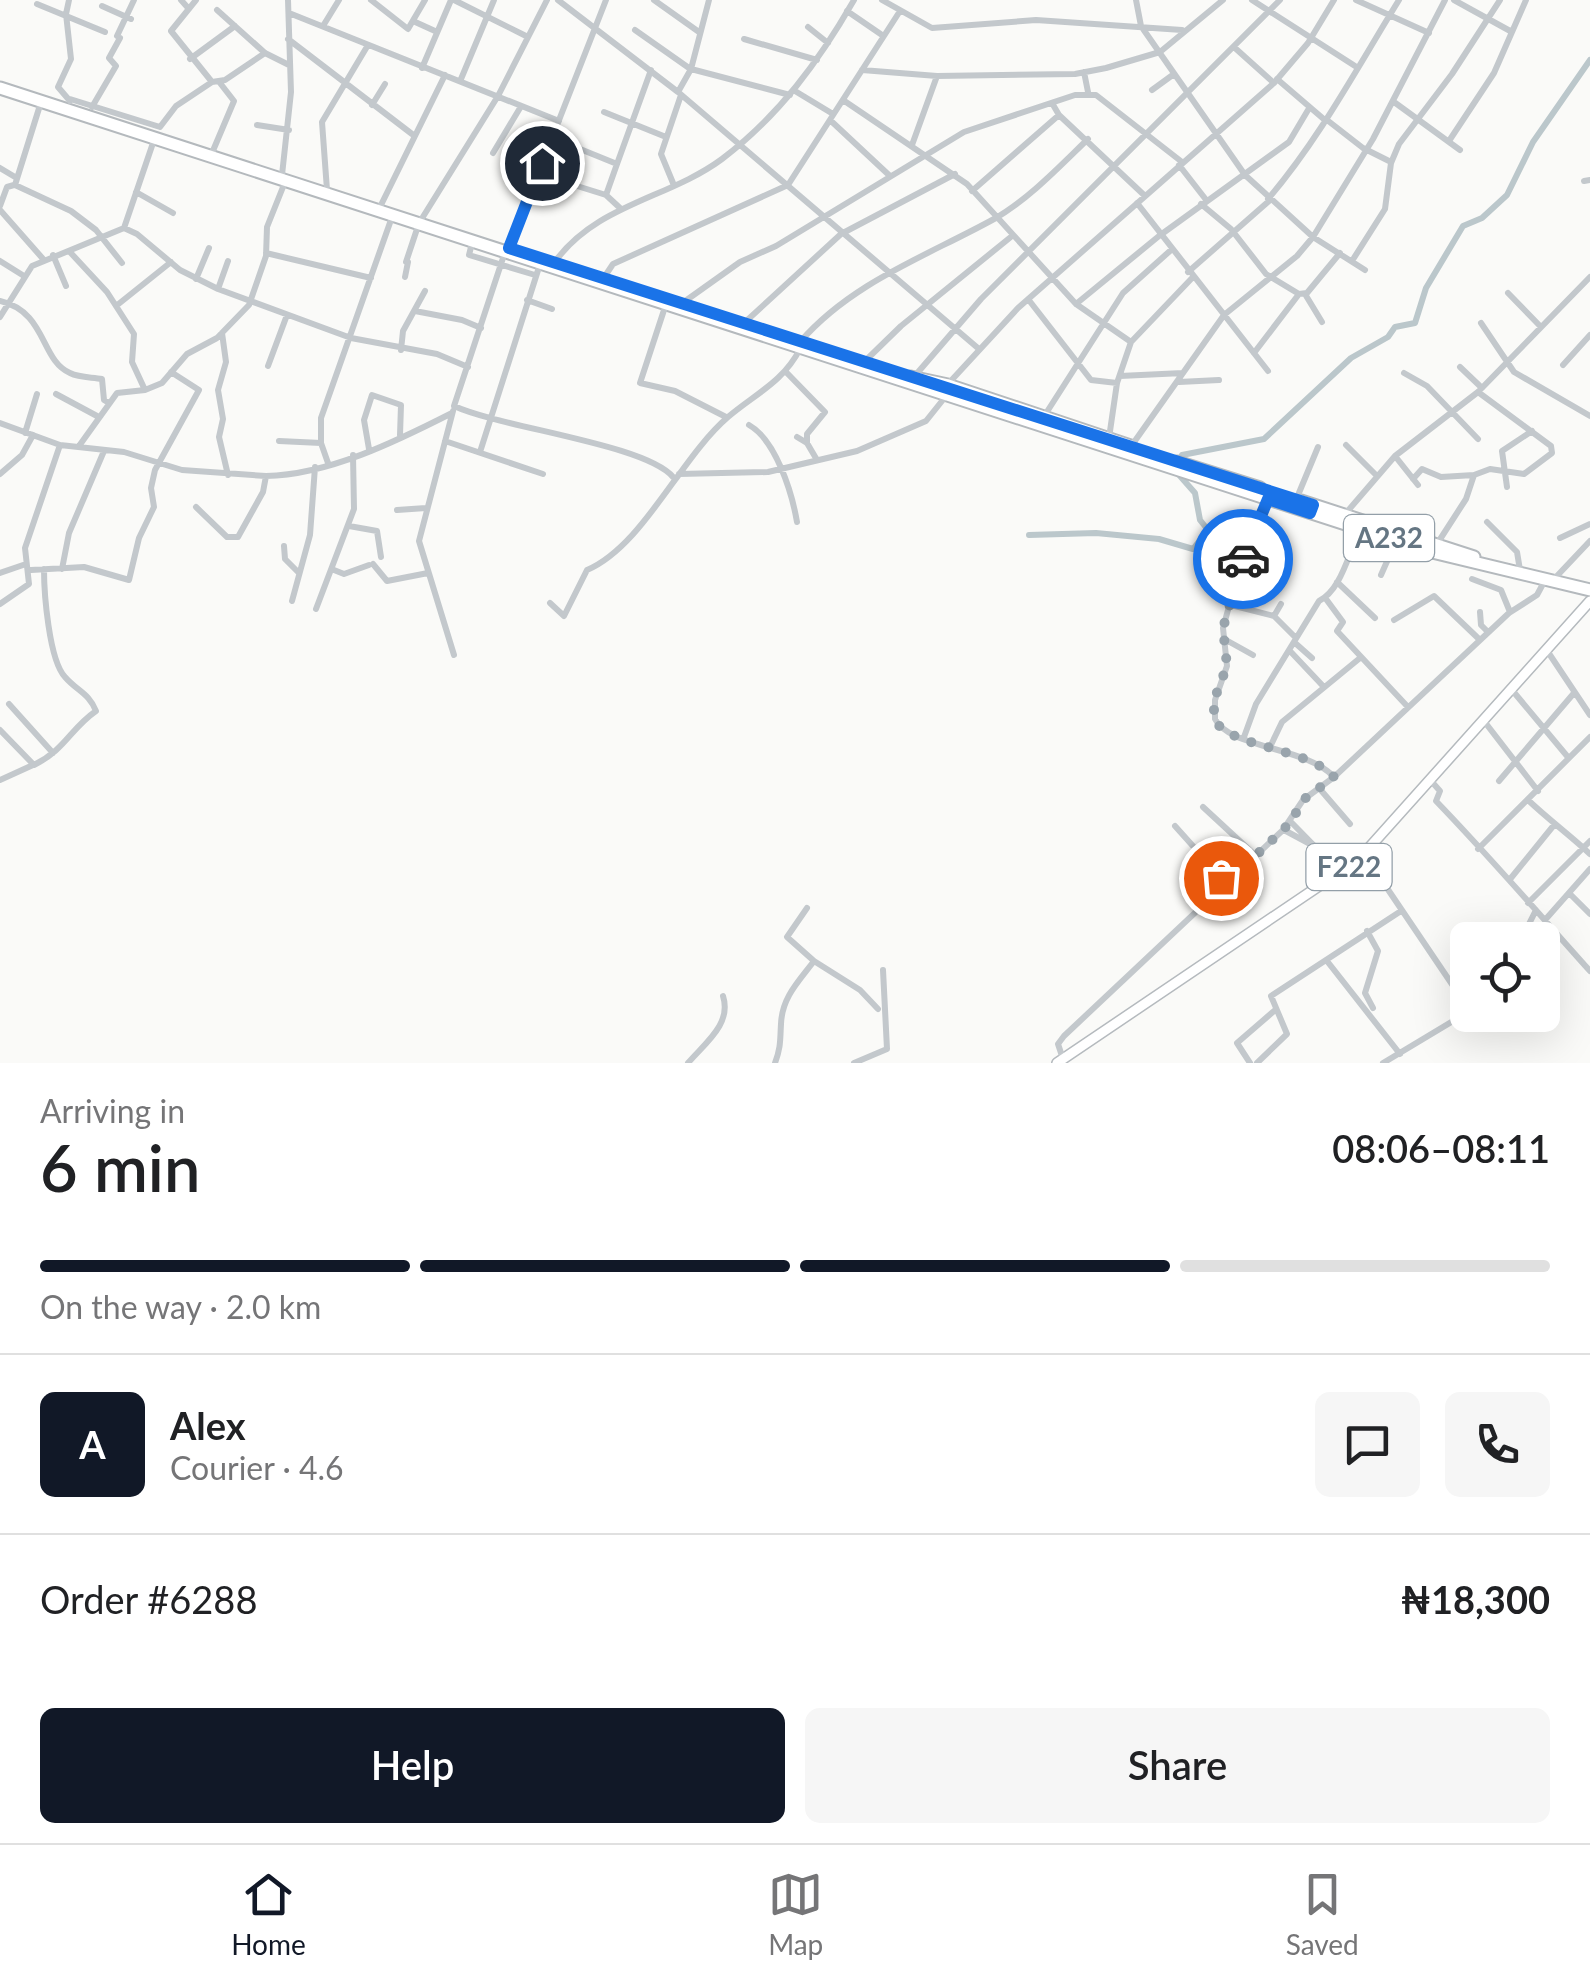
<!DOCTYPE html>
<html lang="en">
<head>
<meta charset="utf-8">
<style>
	body { margin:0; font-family:Lato,sans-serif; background:#f6f6f6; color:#202124; height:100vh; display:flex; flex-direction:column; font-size:38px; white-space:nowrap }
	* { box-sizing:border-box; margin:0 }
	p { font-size:32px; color:#757577 }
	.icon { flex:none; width:55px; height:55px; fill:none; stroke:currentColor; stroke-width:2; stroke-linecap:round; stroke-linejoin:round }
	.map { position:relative; height:1063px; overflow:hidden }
	.drawer { display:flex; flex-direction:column; background:#fff; flex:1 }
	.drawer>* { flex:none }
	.buttons { position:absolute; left:1450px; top:922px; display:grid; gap:20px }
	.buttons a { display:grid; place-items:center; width:110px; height:110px; border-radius:15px; background:#fff; box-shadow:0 10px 40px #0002; font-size:50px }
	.pin { position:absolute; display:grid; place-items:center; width:85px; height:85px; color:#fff; margin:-42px; border:5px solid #fff; border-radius:50%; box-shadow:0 2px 10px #0007 }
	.courier { position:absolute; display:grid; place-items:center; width:100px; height:100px; margin:-50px; border:8px solid #1a73e8; border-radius:50%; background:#fff; color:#222; box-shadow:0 2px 12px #0007 }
	.summary em { font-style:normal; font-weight:600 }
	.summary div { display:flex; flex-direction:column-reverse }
	.summary { display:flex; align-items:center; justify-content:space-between; height:170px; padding:0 40px }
	h1 { font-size:65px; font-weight:600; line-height:75px }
	.bar { display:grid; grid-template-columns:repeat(4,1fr); gap:15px 10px; align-content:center; height:120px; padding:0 40px }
	.bar i { height:12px; border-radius:8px; background:#e0e0e0 }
	.bar .active { background:#111827 }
	.bar p { grid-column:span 4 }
	.line { display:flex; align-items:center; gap:25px; padding:0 40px; border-top:2px solid #e0e0e0 }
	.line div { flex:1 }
	.round { display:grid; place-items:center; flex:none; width:105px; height:105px; border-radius:15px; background:#f6f6f6 }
	.action { display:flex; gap:20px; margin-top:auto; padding:20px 40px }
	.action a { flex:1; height:115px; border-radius:15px; background:#111827; color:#fff; font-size:40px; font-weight:600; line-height:115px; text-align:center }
	.action a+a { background:#f6f6f6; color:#202124 }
	.dock { display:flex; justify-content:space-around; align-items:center; height:140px; border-top:2px solid #e0e0e0; background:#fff; font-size:28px; color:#757577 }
	.dock a { display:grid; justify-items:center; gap:5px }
	.dock .active { color:#111827 }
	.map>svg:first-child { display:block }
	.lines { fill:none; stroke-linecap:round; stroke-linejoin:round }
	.river { stroke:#bbc7cb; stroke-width:6 }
	.major-casing { stroke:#b5babe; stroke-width:12 }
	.highway-casing { stroke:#b4b9bd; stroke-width:15 }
	.minor { stroke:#c3c8cc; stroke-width:6 }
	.major { stroke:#fff; stroke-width:9 }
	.highway { stroke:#fff; stroke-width:11 }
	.done { stroke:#99a4ac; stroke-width:10; stroke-dasharray:0 18 }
	.route { stroke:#1a73e8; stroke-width:12 }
	.labels { text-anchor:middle; stroke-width:10; stroke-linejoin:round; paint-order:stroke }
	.shield { fill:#fff; stroke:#939fa8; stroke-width:2.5 }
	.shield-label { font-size:28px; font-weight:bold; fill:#657683 }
</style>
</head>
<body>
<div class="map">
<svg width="1590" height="1063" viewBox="0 0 1590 1063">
	<rect width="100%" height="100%" fill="#fafaf8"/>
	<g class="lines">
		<path class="river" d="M1029,535L1096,533L1159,539L1193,549L1208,530L1200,520L1195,493L1180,476L1183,473L1178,464L1182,455L1264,439L1351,358L1388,337L1395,327L1415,323L1426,288L1463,226L1482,218L1507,195L1533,142L1590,60"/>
		<defs>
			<path id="major" d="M1057,1063L1359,859L1590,601"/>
			<path id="highway" d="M0,88L1432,552L1590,590
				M911,377L948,385L1131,446
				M1177,462L1260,488
				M1301,501L1474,557"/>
		</defs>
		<use href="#major" class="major-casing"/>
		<use href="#highway" class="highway-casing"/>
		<path class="minor" d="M69,0L66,14L71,59L58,87L70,101
			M181,0L189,9
			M196,0L171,31L212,82L225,80L265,53
			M371,0L408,29L425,0
			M454,0L528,37
			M558,0L678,92L979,349
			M654,0L699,32
			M882,0L932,28L1036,20L1182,30
			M1136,0L1141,26L1245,175L1313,237L1365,270
			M1252,0L1355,66
			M1356,0L1429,33
			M1454,0L1512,32
			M37,4L105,32
			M102,6L131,19
			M217,10L265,53L289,65
			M847,11L882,35
			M289,13L559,121
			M413,21L435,31
			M323,26L339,0
			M808,27L828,43
			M635,30L689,68
			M117,36L134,0
			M288,39L412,134
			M744,39L817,60
			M1235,48L1274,83
			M190,59L235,26
			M422,68L451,0
			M691,69L790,95
			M862,70L937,76L1075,74L1106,68L1160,52L1223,0
			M1084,72L1088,92
			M461,79L494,0
			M1277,79L1326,121
			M1152,90L1174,74
			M795,91L833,114
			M678,92L691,69L709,0
			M70,99L160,127L176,106L212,82
			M843,100L967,184L1076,304L1131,342
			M41,102L15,185L71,211L96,230L122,263
			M1394,102L1460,150
			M1052,103L1059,115L1144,195
			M372,105L385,84
			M92,107L116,66L109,58L120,38
			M604,112L666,137
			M830,120L890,176
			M1327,120L1363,148L1391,162
			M257,125L289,130
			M553,138L617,164L651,70
			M1449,141L1494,73L1526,0
			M912,145L937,76
			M212,153L234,101L220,83
			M493,153L520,108
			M1179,165L1207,201
			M0,168L15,177
			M282,175L291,92L288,0
			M561,181L606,195L620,208
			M1584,181L1590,180
			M673,183L661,154L681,95
			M327,190L322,122L368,45
			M972,191L1059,115
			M136,192L173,213
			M606,195L617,164
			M1268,199C1320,138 1357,68 1399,0
			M1137,203L1268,371
			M1201,204L1231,229L1266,274L1299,294L1307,293L1340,253
			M0,206L7,187L14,185
			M380,207L445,75
			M0,210L44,260
			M421,220L498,96L547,0
			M124,228L154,140
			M472,243L469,255L535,275
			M509,248L606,0
			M69,251L107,292L134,334L132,362L145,390
			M505,252L454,406C502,428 645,444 673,477
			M266,253L371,278
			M53,255L66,286
			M0,261L24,276
			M1352,261L1385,209L1391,163L1399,144L1452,74L1500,0
			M406,262L418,226
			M554,263C596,204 668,199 722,159C779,116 819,61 854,0
			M1188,272L1269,201
			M405,277L408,262
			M196,279L209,248
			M603,279L613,264L788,185L900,11
			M218,289L228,261
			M1508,293L1541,327
			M1305,294L1322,322
			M1028,299L1091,380L1117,383
			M527,300L552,309
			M0,301C47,312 40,360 70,373C80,378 92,377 102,379L104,400L109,403
			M666,304L640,383L675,391L726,417
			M681,304L740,262L776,246L964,132L1075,95H1096L1182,162
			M1076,304L1159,236L1289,142L1308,110
			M116,306L171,262
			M415,311L462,320L481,328
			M0,317L32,266L124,228L137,234L180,270L218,289L351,338L437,354L468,367
			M1481,323L1514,372L1590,416
			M743,324L841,234L955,174
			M222,333L226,362L218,390L223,419L219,437L228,475
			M800,342C852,282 927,256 994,219C1028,200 1061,165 1088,139
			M401,350L403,331L425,291
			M1254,353L1299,294
			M863,363L901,326L1012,236
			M1563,365L1590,335
			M268,366L287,315
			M1460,367L1482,388
			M786,372L825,412L807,434V443
			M1404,373L1427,386L1478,439
			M1120,376L1183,373
			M913,378L981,299L1280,0
			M1179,382L1219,380
			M948,384L1018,308L1274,83L1308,43L1334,0
			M56,394L97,416
			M453,411L419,541L454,655
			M1043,418L1123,293L1171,250
			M0,423L60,445L124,452L182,470L266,476
			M749,425C776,440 792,493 797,522
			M25,433L37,394
			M797,437L807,443L817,460
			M1109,438L1117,383L1131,342L1193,277
			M279,441L321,443
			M445,441L543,474
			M1132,445L1224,315L1297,256L1313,237L1373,139L1445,0
			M1346,445L1376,475
			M79,446L117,393L145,390L162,383L187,354L217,338L249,305L266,256L267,227L285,182
			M369,449L364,420L372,395L401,405L400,435
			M480,452L540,264
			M1395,456L1418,485
			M328,463L321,443V418L392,217
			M0,474L22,455L33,435
			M679,474L768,472L857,451L926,421L946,396
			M1413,479L1422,469L1441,477L1474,475
			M1507,487L1502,451L1532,431
			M1268,500L1241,563L1223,628L1227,666L1215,700V719C1229,748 1307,747 1334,777
			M1296,500L1318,447
			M196,507L227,537H238L263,492L266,476C328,475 397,441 452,413
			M397,510L426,508
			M1346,513L1395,456L1478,392L1590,277
			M1487,522L1517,552L1520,570
			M349,526L377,531L381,557
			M1560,538L1590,524
			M1437,544L1466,499L1474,475L1490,469L1524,474L1552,453L1551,446L1478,392
			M284,546L285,559L298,572
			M1364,555L1372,533
			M373,564L387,581L428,573
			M62,569L69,533L104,451
			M31,570L84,567L129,580L139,538L154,507L151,488L155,470L199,390L171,372
			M334,570L344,574L369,565
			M0,573L26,564
			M1381,575L1396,541
			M1556,577L1590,541
			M1472,579L1501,590L1510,612
			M1337,582L1375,618
			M1326,599L1343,622L1337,631L1407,706
			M292,601L310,535L315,467
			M550,603L564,616L587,570C643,546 680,458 728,417C755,394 783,382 800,349
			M0,604L29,584L25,548L60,445
			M1231,605L1274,616L1296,638
			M316,609L354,509L353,455
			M1480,612L1481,625L1488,632
			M1274,616L1281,604
			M1394,620L1434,596L1480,640
			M1226,640L1253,655
			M1294,642L1312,658
			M1546,649L1590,715
			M1290,651L1323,686
			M1512,690L1567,756
			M9,704L53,753
			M1484,721L1538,791
			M0,730L34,765C66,749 70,729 96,711C89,693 77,691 65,677C49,660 44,593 44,569
			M1244,737L1256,704L1319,601C1342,590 1349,550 1361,529
			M1270,747L1282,722L1360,658
			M0,780L33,765
			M1499,781L1574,693
			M1432,782L1440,791L1436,801C1490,857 1539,914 1590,971
			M1319,788L1350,824
			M1528,800C1549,820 1570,835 1590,854
			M1203,807L1256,856
			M1291,822L1340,872
			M1175,826L1227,884
			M1284,830L1312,845
			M1478,849L1590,737
			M1364,854L1468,1008
			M1511,878L1554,825
			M1569,893L1590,914
			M1528,903L1590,841
			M1545,920L1590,869
			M1367,931L1378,951L1365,993L1373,1008
			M1521,940L1535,912
			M814,961L860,990L878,1009
			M1327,961L1400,1054
			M1063,1059L1058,1044L1064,1036L1283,830L1303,800L1334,777L1509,613L1537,595L1544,582
			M688,1063C705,1043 732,1024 723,996
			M775,1063C781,1047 780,1040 781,1024C782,997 799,981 814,961L787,937L807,908
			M854,1063L887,1049L883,970
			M1250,1063L1237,1043L1274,1011
			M1257,1063L1287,1034L1271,996L1401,911
			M1383,1063L1468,1012"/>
		<use href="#major" class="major"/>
		<use href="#highway" class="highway"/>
	</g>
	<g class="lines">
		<path class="done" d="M1221,878L1226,884L1291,822L1303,800L1334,777C1307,747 1229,748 1214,719V700L1227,666L1223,628L1243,559"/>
		<path class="route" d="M542,163L509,248L1313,505L1310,513L1268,499L1243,559"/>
	</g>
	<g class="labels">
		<g class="shield">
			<rect x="1344" y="515" width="90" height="46" rx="8"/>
			<rect x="1306.5" y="844" width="85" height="46" rx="8"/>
		</g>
		<g class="shield-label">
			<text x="1389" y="548">A232</text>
			<text x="1349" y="877">F222</text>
		</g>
	</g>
</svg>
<div class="buttons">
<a><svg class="icon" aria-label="locate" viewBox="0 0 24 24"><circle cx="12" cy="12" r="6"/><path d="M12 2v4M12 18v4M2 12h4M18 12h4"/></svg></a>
</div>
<div class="pin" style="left:1221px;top:878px;background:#ea580c"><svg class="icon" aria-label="bag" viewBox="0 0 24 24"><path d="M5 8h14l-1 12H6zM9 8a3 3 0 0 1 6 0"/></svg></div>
<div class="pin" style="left:542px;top:163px;background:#1f2937"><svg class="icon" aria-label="home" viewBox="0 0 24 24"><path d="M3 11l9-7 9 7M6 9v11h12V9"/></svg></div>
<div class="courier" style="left:1243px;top:559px"><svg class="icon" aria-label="car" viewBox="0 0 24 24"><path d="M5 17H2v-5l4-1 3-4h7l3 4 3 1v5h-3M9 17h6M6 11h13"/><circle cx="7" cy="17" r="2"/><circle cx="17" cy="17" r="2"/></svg></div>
</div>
<section class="drawer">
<div class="summary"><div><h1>6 min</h1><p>Arriving in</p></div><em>08:06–08:11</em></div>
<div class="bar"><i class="active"></i><i class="active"></i><i class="active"></i><i></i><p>On the way · 2.0 km</p></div>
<div class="line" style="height:180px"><b class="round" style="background:#111827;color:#fff">A</b><div><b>Alex</b><p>Courier · 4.6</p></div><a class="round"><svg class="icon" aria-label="chat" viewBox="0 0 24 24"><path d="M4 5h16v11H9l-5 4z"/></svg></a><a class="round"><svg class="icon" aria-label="phone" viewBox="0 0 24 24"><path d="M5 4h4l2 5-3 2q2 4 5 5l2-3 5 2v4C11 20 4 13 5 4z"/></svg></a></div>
<div class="line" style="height:130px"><div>Order #6288</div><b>₦18,300</b></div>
<div class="action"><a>Help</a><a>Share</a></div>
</section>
<nav class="dock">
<a class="active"><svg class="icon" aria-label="home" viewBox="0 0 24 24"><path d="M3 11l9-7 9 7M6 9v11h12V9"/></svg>Home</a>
<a><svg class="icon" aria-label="map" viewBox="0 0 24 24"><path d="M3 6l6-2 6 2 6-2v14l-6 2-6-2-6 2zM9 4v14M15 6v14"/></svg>Map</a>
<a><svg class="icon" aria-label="saved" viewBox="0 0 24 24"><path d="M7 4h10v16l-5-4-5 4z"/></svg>Saved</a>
</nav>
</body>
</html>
